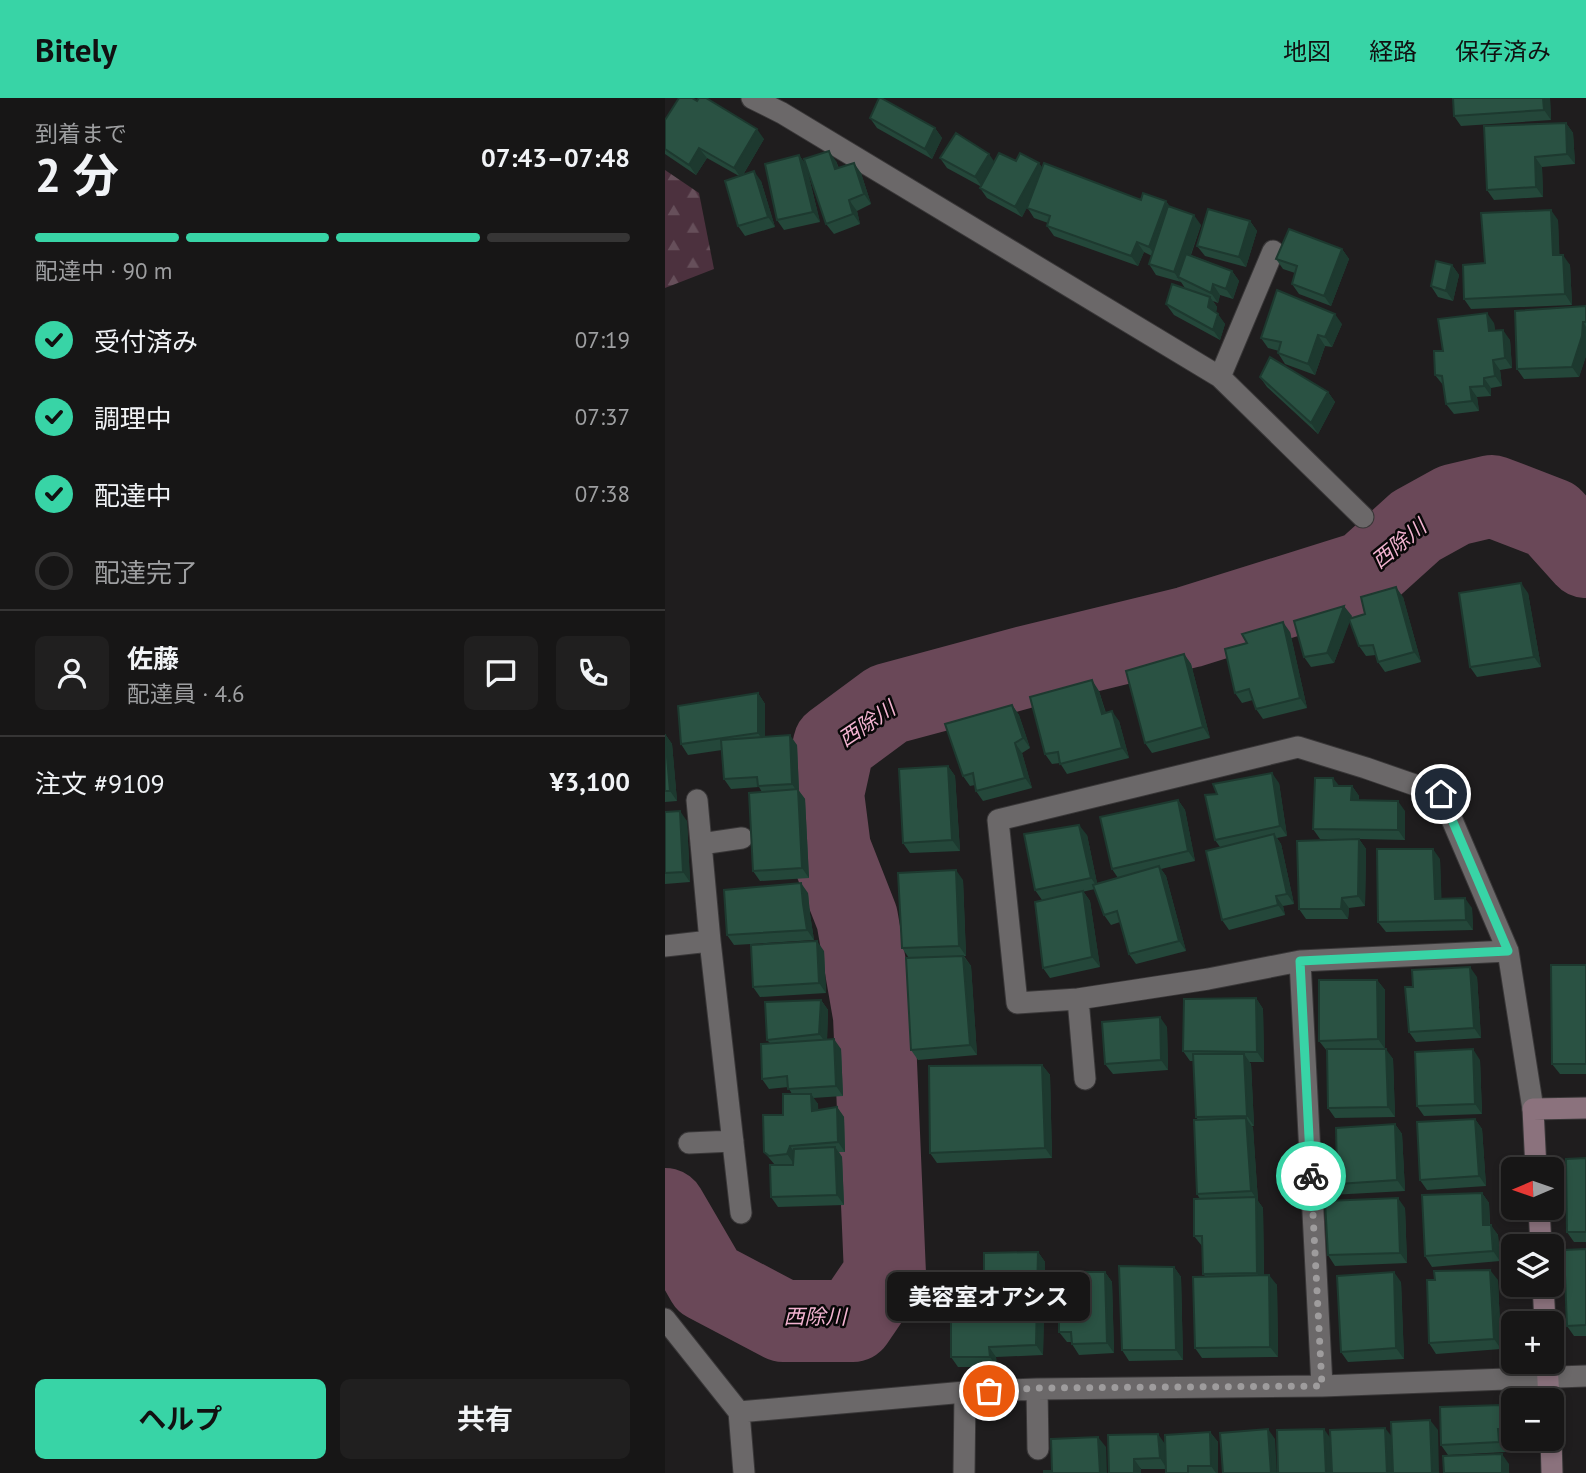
<!DOCTYPE html>
<html lang="ja">
<head>
<meta charset="utf-8">
<style>
	body { margin:0; font-family:"PT Sans","Noto Sans JP",sans-serif; background:#201f1f; color:#f1f3f6; height:100vh; display:flex; flex-direction:column; font-size:26px; white-space:nowrap }
	* { box-sizing:border-box; margin:0 }
	p { font-size:23px; color:#9e9fa1 }
	.icon { flex:none; width:38px; height:38px; fill:none; stroke:currentColor; stroke-width:2; stroke-linecap:round; stroke-linejoin:round }
	.map { position:relative; flex:1; overflow:hidden }
	.drawer { display:flex; flex-direction:column; background:#171616; width:665px }
	.drawer>* { flex:none }
	.needle { width:46px; rotate:268deg }
	.fabs { position:absolute; left:836px; top:1059px; display:grid; gap:14px }
	.fabs a { display:grid; place-items:center; width:63px; height:63px; border-radius:10px; background:#171616; box-shadow:0 4px 10px #0003,0 0 0 2px #363535; font-size:35px }
	.pin { position:absolute; display:grid; place-items:center; width:60px; height:60px; color:#fff; margin:-30px; border:4px solid #fff; border-radius:50%; box-shadow:0 2px 7px #0007 }
	.courier { position:absolute; display:grid; place-items:center; width:70px; height:70px; margin:-35px; border:5px solid #38d4a6; border-radius:50%; background:#fff; color:#222; box-shadow:0 2px 9px #0007 }
	.bubble { position:absolute; height:49px; border-radius:10px; background:#171616; box-shadow:0 4px 10px #0003,0 0 0 2px #363535; font-size:23px; font-weight:700; line-height:49px; text-align:center }
	.headline em { font-style:normal; font-weight:700 }
	.headline div { display:flex; flex-direction:column-reverse }
	.headline { display:flex; align-items:center; justify-content:space-between; height:119px; padding:0 35px }
	h1 { font-size:46px; font-weight:700; line-height:52px }
	.bar { display:grid; grid-template-columns:repeat(4,1fr); gap:10px 7px; align-content:center; height:84px; padding:0 35px }
	.bar i { height:9px; border-radius:5px; background:#363535 }
	.bar .selected { background:#38d4a6 }
	.bar p { grid-column:span 4 }
	.line { display:flex; align-items:center; gap:18px; padding:0 35px; border-top:2px solid #363535 }
	.line div { flex:1 }
	.round { display:grid; place-items:center; flex:none; width:74px; height:74px; border-radius:10px; background:#201f1f }
	ol { padding:0 35px; list-style:none }
	li { display:flex; align-items:center; gap:21px; height:77px }
	li p { margin-inline-start:auto }
	li .icon { padding:7px; border-radius:50%; background:#38d4a6; color:#111; stroke-width:4 }
	li:last-child { color:#9e9fa1 }
	li i { width:38px; height:38px; border:4px solid #363535; border-radius:50% }
	.action { display:flex; gap:14px; margin-top:auto; padding:14px 35px }
	.action a { flex:1; height:80px; border-radius:10px; background:#38d4a6; color:#111; font-size:28px; font-weight:700; line-height:80px; text-align:center }
	.action a+a { background:#201f1f; color:#f1f3f6 }
	header { display:flex; align-items:center; gap:42px; box-sizing:border-box; height:98px; padding:0 35px; background:#38d4a6; color:#111 }
	header strong { font-size:33px }
	nav { display:flex; gap:38px; margin-inline-start:auto; font-size:24px }
	main { display:flex; flex:1; min-height:0 }
	.map>svg:first-child { display:block }
	.forest { fill:url(#forest-firs) }
	.lines { fill:none; stroke-linecap:round; stroke-linejoin:round }
	.river { stroke:#6a4858; stroke-width:82 }
	.lane-casing { stroke:#393738; stroke-width:23 }
	.street-casing { stroke:#393738; stroke-width:23 }
	.secondary-casing { stroke:#393738; stroke-width:23 }
	.lane { stroke:#6b6869; stroke-width:21 }
	.street { stroke:#6b6869; stroke-width:21 }
	.secondary { stroke:#8b727d; stroke-width:21 }
	.wall { fill:#24473a }
	.shaded-wall { fill:#1d392f }
	.building { fill:#2a5243; stroke:#1d392f; stroke-width:2 }
	.done { stroke:#9e9c9d; stroke-width:7; stroke-dasharray:0 12.6 }
	.route { stroke:#38d4a6; stroke-width:9 }
	.labels { text-anchor:middle; stroke-width:5; stroke-linejoin:round; paint-order:stroke }
	.water-label { font-size:21px; font-style:italic; fill:#f2b3d0; stroke:#090808 }
</style>
</head>
<body>
<header>
<strong>Bitely</strong>
<nav><a>地図</a><a>経路</a><a>保存済み</a></nav>
</header>
<main>
<section class="drawer">
<div class="headline"><div><h1>2 分</h1><p>到着まで</p></div><em>07:43–07:48</em></div>
<div class="bar"><i class="selected"></i><i class="selected"></i><i class="selected"></i><i></i><p>配達中 · 90 m</p></div>
<ol>
<li><svg class="icon" aria-label="check" viewBox="0 0 24 24"><path d="M5 12l5 5 9-10"/></svg>受付済み<p>07:19</p></li>
<li><svg class="icon" aria-label="check" viewBox="0 0 24 24"><path d="M5 12l5 5 9-10"/></svg>調理中<p>07:37</p></li>
<li><svg class="icon" aria-label="check" viewBox="0 0 24 24"><path d="M5 12l5 5 9-10"/></svg>配達中<p>07:38</p></li>
<li><i></i>配達完了</li>
</ol>
<div class="line" style="height:126px"><a class="round"><svg class="icon" aria-label="person" viewBox="0 0 24 24"><circle cx="12" cy="8" r="4"/><path d="M4 21q1-7 8-7t8 7"/></svg></a><div><b>佐藤</b><p>配達員 · 4.6</p></div><a class="round"><svg class="icon" aria-label="chat" viewBox="0 0 24 24"><path d="M4 5h16v11H9l-5 4z"/></svg></a><a class="round"><svg class="icon" aria-label="phone" viewBox="0 0 24 24"><path d="M5 4h4l2 5-3 2q2 4 5 5l2-3 5 2v4C11 20 4 13 5 4z"/></svg></a></div>
<div class="line" style="height:91px"><div>注文 #9109</div><b>¥3,100</b></div>
<div class="action"><a>ヘルプ</a><a>共有</a></div>
</section>
<div class="map">
<svg width="921" height="1375" viewBox="0 0 921 1375">
	<defs>
		<pattern id="forest-firs" width="22" height="20" patternUnits="userSpaceOnUse" patternTransform="scale(1.75)"><rect width="22" height="20" fill="#4c313e"/><path d="M5 1l3.5 6h-7zM16 11l3.5 6h-7z" fill="#664f5a"/></pattern>
	</defs>
	<rect width="100%" height="100%" fill="#1f1d1e"/>
	<path class="forest" d="M0,72L34,95L49,171L0,190Z"/>
	<g class="lines">
		<path class="river" d="M0,1111L42,1183L118,1223H188L220,1176L209,918L192,820L165,751L158,696L169,646L223,606L364,568L524,529L700,474L751,428L789,407L827,398L887,421L921,459"/>
		<defs>
			<path id="lane" d="M299,1375L300,1294"/>
			<path id="street" d="M87,0L117,15L555,279L698,419
				M555,279L608,153
				M32,702L45,843L76,1115
				M36,746L77,740
				M0,848L45,843
				M843,853L635,863L543,881L413,901L352,905L333,722L633,649L701,670L776,696L843,853L868,1011
				M635,863L657,1288
				M413,901L420,981
				M24,1045L68,1043
				M0,1221L74,1314L79,1375
				M372,1291L373,1351
				M74,1314L300,1294L372,1291L657,1288L921,1278"/>
			<path id="secondary" d="M871,1071L868,1011L921,1010
				M874,1110L876,1148
				M878,1186L880,1225
				M882,1264L884,1302
				M886,1340L887,1375"/>
		</defs>
		<use href="#lane" class="lane-casing"/>
		<use href="#street" class="street-casing"/>
		<use href="#secondary" class="secondary-casing"/>
		<use href="#lane" class="lane"/>
		<use href="#street" class="street"/>
		<use href="#secondary" class="secondary"/>
	</g>
	<path class="wall" d="M885,0L886,22L796,28L789,18Z
		M205,20L270,30L277,40L267,61L212,30Z
		M0,22L99,41L78,77L96,83L110,129L80,138L73,128L74,78L42,60L31,77L0,56Z
		M901,25L908,35L910,66L877,69L878,99L829,102L822,92Z
		M134,57L141,67L155,124L119,132L112,122Z
		M275,60L329,63H351L374,65L377,70L476,102L501,103L505,109L536,127L526,157L567,173L574,183L568,201L555,197L553,205L548,203L552,209L551,214L560,226L555,242L509,217L501,206L526,192L520,190L516,184L491,177L484,166L487,158L479,154L473,168L389,138L382,128L383,125L369,120L362,109L357,119L322,100L315,90V88L282,70Z
		M171,63L174,70L196,75L206,106L192,113L195,126L169,136L161,126Z
		M893,122L894,157L905,167L907,207L806,211L799,201L820,165Z
		M585,123L592,133L581,169L540,158L532,148Z
		M677,151L684,161L666,208L634,196L627,186L630,175L618,171L611,161Z
		M787,167L794,177L788,203L773,199L766,188Z
		M921,208V258L914,279L859,281L852,271Z
		M829,225L830,233L845,242L847,270L835,272L837,288L826,290V298L812,299L814,313L789,316L781,306L779,287H778L770,277L778,253Z
		M677,226L667,249L660,248L650,277L620,266L613,255L614,253L603,250L596,240Z
		M595,279L663,294L670,304L653,336L602,289Z
		M863,495L876,569L812,579L805,569Z
		M738,499L756,564L720,574L713,564L711,557L701,558L694,548L685,522L669,565L646,569L639,559L687,518L686,520L700,516Z
		M625,534L642,610L598,621L591,611L588,602L577,605L570,595Z
		M519,556L526,566L545,640L487,655L480,645Z
		M434,593L441,615L454,623L464,660L402,676L395,665L387,666L380,656Z
		M93,595L100,606V639L132,647L134,693L140,701L144,780L95,783L88,773L97,694L94,689L66,691L59,681L57,652L23,657L16,646Z
		M347,607L354,617L365,650L357,655L367,690L318,703L311,693L310,687L305,688L298,678Z
		M0,636L7,646L12,703L0,704Z
		M283,668L290,678L295,753L245,755L238,745Z
		M614,685L622,738L612,740L616,746L629,806L618,808L620,817L564,832L557,822L555,749L550,742Z
		M675,688H687L694,698V703L740,713V742L694,741L701,751L700,808L684,810L683,821H641L634,811L686,741H655L648,731Z
		M513,702L520,712L530,763L496,771L501,778L521,853L471,866L464,856L455,824L446,827L439,817L430,791L408,796L418,793L425,803L435,869L385,880L378,870L377,802L370,792L422,737L432,785L453,780L447,771Z
		M0,714L22,723L25,784L0,786Z
		M775,761L776,801L807,810L808,832L721,834L713,824Z
		M298,782L301,858H299L306,868L312,957L253,962L246,952L244,860L237,850Z
		M143,795L145,816L149,842L69,847L62,837Z
		M159,853L161,895L95,899L88,889Z
		M921,867V976H895L887,966Z
		M812,879L816,940L751,944L744,934L748,889Z
		M712,882L720,892V951L728,961L730,1019L670,1020L663,1010L662,953L654,943Z
		M591,900L598,911L599,964H584L586,966L589,1028H587L588,1030L593,1103L598,1110L599,1177L612,1187L613,1259L537,1260L530,1250L540,1178L538,1176L537,1148L529,1138L535,1101L532,1096L533,1022L531,1019L529,963H525L518,953Z
		M156,902L163,912L162,941L176,951L178,998L148,1000L153,1006V1012L172,1009L179,1019L180,1054H174L177,1059L179,1107L113,1109L106,1099L110,1067L99,1054L118,1017L127,996L123,989L104,991L97,981L105,945L102,942Z
		M502,929L503,972L448,976L440,966Z
		M815,962L817,1016L759,1018L752,1008Z
		M377,967L385,977L387,1060L272,1065L265,1055Z
		M810,1021L817,1031L821,1088L762,1092L755,1082Z
		M730,1026L737,1036L740,1093L665,1097L658,1087L672,1073Z
		M921,1060V1144H909L902,1134Z
		M817,1095L824,1105L825,1127L833,1137L835,1163L767,1169L760,1158Z
		M740,1110L742,1165L670,1168L663,1157Z
		M921,1151V1238H909L902,1228Z
		M373,1154L380,1164L378,1257L331,1259L332,1269H293L286,1259L319,1215Z
		M509,1169L516,1179L518,1262L464,1263L457,1252Z
		M440,1174L447,1184L449,1255L414,1257L407,1246V1244H402L394,1234Z
		M833,1182L836,1251L771,1256L764,1245Z
		M736,1184L739,1261L683,1264L676,1254Z
		M836,1307L843,1317L844,1341H840L841,1354L783,1357L776,1347Z
		M545,1334L553,1344V1375H501V1371H476L443,1337L500,1346Z"/>
	<path class="shaded-wall" d="M878,0H885L886,22L879,12Z
		M901,25L908,35L910,66L902,56Z
		M270,30L277,40L267,61L260,51Z
		M92,31L99,41L76,80L69,70Z
		M34,50L42,60L31,77L24,67Z
		M164,53L171,63L177,81L170,71Z
		M324,56L331,66L317,89L310,79Z
		M134,57L141,67L155,124L148,114Z
		M870,59L877,69L878,99L871,89Z
		M189,65L196,75L206,106L199,96Z
		M374,65L381,75L357,119L350,109Z
		M89,73L96,83L110,129L103,119Z
		M184,102L192,113L195,126L188,116Z
		M501,103L508,114L491,159L484,149Z
		M886,112L893,122L895,167L888,157Z
		M529,117L536,127L517,181L513,179L516,185L509,174Z
		M585,123L592,133L581,169L574,159Z
		M472,144L479,154L473,168L466,158Z
		M677,151L684,161L666,208L659,198Z
		M898,157L905,167L907,207L900,196Z
		M787,167L794,177L788,203L781,193Z
		M567,173L574,183L568,201L561,191Z
		M548,186L555,197L553,205L546,195Z
		M545,199L552,209L550,220L543,209Z
		M822,215L829,225L831,244L824,233Z
		M553,216L560,226L555,242L548,232Z
		M670,216L677,226L667,249L660,239Z
		M918,224L921,229V258L914,279L907,269Z
		M838,232L845,242L847,270L840,260Z
		M653,237L660,248L650,277L643,266Z
		M828,262L835,272L837,288L830,278Z
		M819,280L826,290V298L819,288Z
		M805,289L812,299L814,313L807,303Z
		M663,294L670,304L653,336L646,325Z
		M856,485L863,495L876,569L869,559Z
		M731,489L738,499L756,564L749,554Z
		M679,508L687,518L669,565L662,555Z
		M618,524L625,534L642,610L635,600Z
		M519,556L526,566L545,640L538,629Z
		M427,582L434,593L444,627L437,616Z
		M93,595L100,606V646L93,635Z
		M347,607L354,617L365,650L358,640Z
		M447,613L454,623L464,660L457,650Z
		M0,636L7,646L12,703L5,693Z
		M125,637L132,647L134,693L140,701L144,780L137,770L133,695L127,686Z
		M350,645L357,655L367,690L360,680Z
		M283,668L290,678L295,753L287,742Z
		M607,675L614,685L622,738L615,728Z
		M668,680L676,690L669,688Z
		M687,688L694,698L693,713L686,702Z
		M513,702L520,712L530,763L523,753Z
		M733,703L740,713V742L733,732Z
		M15,713L22,723L25,784L18,774Z
		M414,727L422,737L433,790L426,780Z
		M609,736L616,746L629,806L622,796Z
		M694,741L701,751L700,808L693,798Z
		M768,751L775,761L777,811L770,801Z
		M494,768L501,778L521,853L514,843Z
		M291,772L298,782L301,858L294,848Z
		M136,785L143,795L145,816L149,842L142,832L138,806Z
		M418,793L425,803L435,869L427,859Z
		M611,798L618,808L620,817L613,807Z
		M677,800L684,810L683,821L676,811Z
		M800,800L807,810L808,832L801,822Z
		M152,843L159,853L161,895L154,885Z
		M298,858L306,868L312,957L305,947Z
		M805,869L812,879L816,940L809,930Z
		M712,882L720,892V951L713,941Z
		M591,900L598,911L599,964L592,954Z
		M156,902L163,912L162,946L154,936Z
		M495,919L502,929L503,972L496,962Z
		M169,941L176,951L178,998L171,988Z
		M721,951L728,961L730,1019L723,1009Z
		M808,951L815,962L817,1016L810,1006Z
		M579,956L586,966L589,1028L582,1018Z
		M377,967L385,977L387,1060L380,1050Z
		M146,996L153,1006L154,1023L147,1013Z
		M172,1009L179,1019L180,1054L173,1044Z
		M581,1020L588,1030L593,1103L598,1110L599,1185L592,1175L591,1100L586,1093Z
		M810,1021L817,1031L821,1088L814,1078Z
		M730,1026L737,1036L740,1093L732,1082Z
		M125,1048L132,1058L129,1066L122,1056Z
		M170,1049L177,1059L179,1107L172,1097Z
		M817,1095L824,1105L825,1137L818,1127Z
		M733,1100L740,1110L742,1165L735,1155Z
		M826,1127L833,1137L835,1163L828,1153Z
		M373,1154L380,1164L378,1257L371,1247Z
		M509,1169L516,1179L518,1262L511,1252Z
		M825,1172L833,1182L836,1251L829,1241Z
		M440,1174L447,1184L449,1255L442,1245Z
		M729,1174L736,1184L739,1261L731,1250Z
		M604,1177L612,1187L613,1259L605,1249Z
		M324,1249L331,1259L332,1269L325,1259Z
		M836,1307L843,1317L844,1341L836,1331Z
		M765,1322L773,1332L774,1375H767Z
		M720,1330L728,1340V1375H722Z
		M603,1331L610,1341L612,1375H606Z
		M659,1331L666,1341L667,1375H661Z
		M833,1331L840,1341L841,1354L834,1344Z
		M545,1334L553,1344V1375H551L546,1368Z
		M493,1336L500,1346L502,1371L495,1360Z
		M433,1339L441,1349L442,1375H435Z
		M837,1356L844,1366V1375H837Z
		M469,1361L476,1371V1375H469Z"/>
	<path class="building" d="M14,0H27L32,3L34,0H41L92,31L69,70L34,50L24,67L0,51V22Z
		M214,0H216L270,30L260,51L205,20Z
		M788,0H878L879,12L789,18Z
		M901,25L902,56L870,59L871,89L822,92L819,28Z
		M291,35L324,56L310,79L275,60Z
		M164,53L170,71L189,65L199,96L184,102L188,116L161,126L139,61Z
		M334,55L351,63L355,55L374,65L350,109L315,90Z
		M134,57L148,114L112,122L100,66Z
		M379,65L476,102L478,95L501,103L484,149L472,144L466,158L382,128L385,118L362,110Z
		M89,73L103,119L73,128L60,83Z
		M503,108L529,117L509,174L484,166Z
		M543,111L585,123L574,159L532,148Z
		M886,112L888,157H898L900,196L799,201L798,167L820,165L816,115Z
		M624,131L677,151L659,198L627,186L632,168L611,161Z
		M521,156L567,173L561,191L548,186L546,195L513,179Z
		M771,163L787,167L781,193L766,188Z
		M507,186L545,199L543,209L553,216L548,232L501,206Z
		M612,192L670,216L660,239L653,237L643,266L613,255L616,244L596,240Z
		M921,208V224H918L917,238L907,269L852,271L850,213Z
		M822,215L824,233L838,232L840,260L828,262L830,278L819,280V288L805,289L807,303L781,306L777,278L770,277L769,253H778L773,221Z
		M605,259L663,294L646,325L595,279Z
		M856,485L869,559L805,569L794,495Z
		M731,489L749,554L713,564L708,547L694,548L684,521L700,516L696,499Z
		M679,508L662,555L639,559L629,523Z
		M618,524L635,600L591,611L584,591L570,595L560,551L582,545L577,536Z
		M519,556L538,629L480,645L461,573Z
		M427,582L437,616L447,613L457,650L395,666L393,654L380,656L365,599Z
		M93,595V635L16,646L13,608Z
		M347,607L358,640L350,645L360,680L311,693L308,675L298,678L280,626Z
		M0,636L5,693H0Z
		M125,637L127,686L93,688L92,679L59,681L56,642Z
		M283,668L287,742L238,745L234,671Z
		M607,675L615,728L550,742L540,697L552,696L548,686Z
		M650,680H668L669,688H687L686,702L733,703V732L648,731Z
		M133,691L137,770L88,773L84,695Z
		M513,702L523,753L447,771L435,719Z
		M15,713L18,774L0,775V714Z
		M414,727L426,780L370,792L359,736Z
		M609,736L622,796L611,798L613,807L557,822L541,753Z
		M694,741L693,798L677,800L676,811H634L632,743Z
		M712,751H768L770,801L800,800L801,822L713,824Z
		M494,768L514,843L464,856L452,813L439,817L428,787Z
		M291,772L294,848L237,850L233,775Z
		M136,785L138,806L142,832L62,837L59,792Z
		M418,793L427,859L378,870L370,804Z
		M152,843L154,885L88,889L86,847Z
		M298,858L305,947L246,952L241,860Z
		M886,867H921V966H887Z
		M805,869L809,930L744,934L740,889H748L747,872Z
		M654,882H712L713,941L654,943Z
		M591,900L592,954L518,953L519,901Z
		M156,902L154,936L102,942L100,904Z
		M495,919L496,962L440,966L437,924Z
		M169,941L171,988L123,991L122,978L97,981L96,946Z
		M662,951H721L723,1009L663,1010Z
		M808,951L810,1006L752,1008L750,954Z
		M528,956H579L582,1018L531,1019Z
		M377,967L380,1050L265,1055L264,968Z
		M118,996H146L147,1013L172,1009L173,1044L125,1048L122,1056L104,1058L99,1054L98,1017H118Z
		M581,1020L586,1093L532,1096L529,1022Z
		M810,1021L814,1078L755,1082L752,1024Z
		M730,1026L732,1082L658,1087L657,1076L672,1073L671,1030Z
		M170,1049L172,1097L106,1099L105,1067H128L129,1051Z
		M921,1060V1134H902L901,1061Z
		M817,1095L818,1127H826L828,1153L760,1158L757,1097Z
		M591,1099L592,1175L538,1176L537,1138H529V1101Z
		M733,1100L735,1155L663,1157L660,1103Z
		M921,1151V1227L902,1228L899,1152Z
		M373,1154L371,1247L324,1249L325,1259H286V1214L319,1215V1155Z
		M454,1168L509,1169L511,1252H457Z
		M825,1172L829,1241L764,1245L762,1182H770L769,1173Z
		M394,1174H440L442,1245L407,1246L406,1234H394Z
		M729,1174L731,1250L676,1254L672,1178Z
		M604,1177L605,1249L530,1250L528,1179Z
		M836,1307V1331H833L834,1344L776,1347L775,1309Z
		M765,1322L767,1375H728L726,1324Z
		M720,1330L722,1375H667L665,1332Z
		M603,1331L606,1375H558L555,1335Z
		M659,1331L661,1375H613L612,1332Z
		M545,1334L546,1368H523V1375H501L500,1337Z
		M493,1336L495,1360L469,1361V1375H444L443,1337Z
		M433,1339L435,1375H379V1373H387L386,1341Z
		M837,1356V1375H779L778,1358Z"/>
	<g class="lines">
		<path class="done" d="M324,1293L372,1290L657,1288L646,1078"/>
		<path class="route" d="M646,1078L635,863L843,853L776,696"/>
	</g>
	<g class="labels">
		<g class="water-label">
			<text transform="translate(734 446) rotate(-39)" y="7">西除川</text>
			<text transform="translate(202 626) rotate(-34)" y="7">西除川</text>
			<text x="150" y="1226">西除川</text>
		</g>
	</g>
</svg>
<div class="fabs">
<a><svg class="needle" viewBox="-14 -14 28 28"><path d="M0-13l5 13h-10z" fill="#e53935"/><path d="M0 13l5-13h-10z" fill="#9e9fa1"/></svg></a>
<a><svg class="icon" aria-label="layers" viewBox="0 0 24 24"><path d="M12 4l9 5-9 5-9-5zM3 14l9 5 9-5"/></svg></a>
<a>+</a>
<a>−</a>
</div>
<div class="pin" style="left:324px;top:1293px;background:#ea580c"><svg class="icon" aria-label="bag" viewBox="0 0 24 24"><path d="M5 8h14l-1 12H6zM9 8a3 3 0 0 1 6 0"/></svg></div>
<div class="pin" style="left:776px;top:696px;background:#1f2937"><svg class="icon" aria-label="home" viewBox="0 0 24 24"><path d="M3 11l9-7 9 7M6 9v11h12V9"/></svg></div>
<div class="courier" style="left:646px;top:1078px"><svg class="icon" aria-label="bike" viewBox="0 0 24 24"><circle cx="6" cy="16" r="4"/><circle cx="18" cy="16" r="4"/><path d="M6 16l4-8h5l3 8M10 8l3 8H6M13 5h3"/></svg></div>
<div class="bubble" style="left:222px;top:1174px;width:203px">美容室オアシス</div>
</div>
</main>
</body>
</html>
